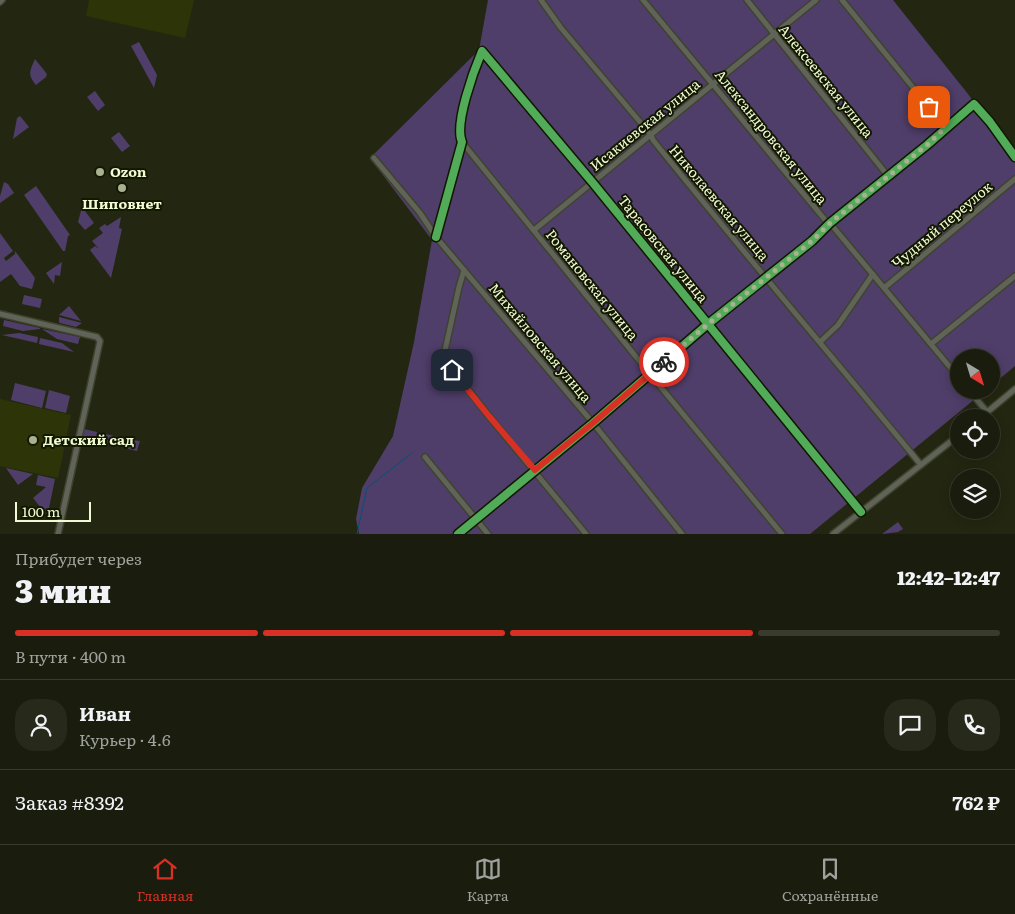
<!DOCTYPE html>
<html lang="ru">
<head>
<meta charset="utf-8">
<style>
	body { margin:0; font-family:Literata,serif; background:#272a1b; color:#f1f3f6; height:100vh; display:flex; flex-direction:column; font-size:19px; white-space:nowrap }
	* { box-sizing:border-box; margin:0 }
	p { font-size:16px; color:#9fa29d }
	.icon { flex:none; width:28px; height:28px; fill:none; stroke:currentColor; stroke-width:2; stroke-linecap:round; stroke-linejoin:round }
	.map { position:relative; height:534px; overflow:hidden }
	.sheet { display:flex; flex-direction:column; background:#1a1d0d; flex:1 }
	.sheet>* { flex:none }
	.needle { width:32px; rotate:142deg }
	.controls { position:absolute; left:950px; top:349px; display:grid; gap:10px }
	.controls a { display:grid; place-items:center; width:50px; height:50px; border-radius:50%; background:#1a1d0d; box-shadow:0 2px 12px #0003,0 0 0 1px #383b2e; font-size:25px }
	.scale { position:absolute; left:15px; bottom:12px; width:76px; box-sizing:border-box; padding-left:5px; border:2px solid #f0fbd4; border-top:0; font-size:14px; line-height:18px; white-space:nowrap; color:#f0fbd4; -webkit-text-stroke:4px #121800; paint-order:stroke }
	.pin { position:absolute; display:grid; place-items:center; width:42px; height:42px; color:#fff; margin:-21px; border-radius:10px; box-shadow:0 2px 8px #0006 }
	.courier { position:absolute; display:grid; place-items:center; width:50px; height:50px; margin:-25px; border:4px solid #d93025; border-radius:50%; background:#fff; color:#222; box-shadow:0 1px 6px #0007 }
	.headline em { font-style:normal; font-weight:800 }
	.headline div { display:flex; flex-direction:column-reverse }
	.headline { display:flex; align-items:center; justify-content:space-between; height:85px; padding:0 15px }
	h1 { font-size:32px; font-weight:800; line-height:38px }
	.bar { display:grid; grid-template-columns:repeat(4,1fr); gap:8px 5px; align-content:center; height:60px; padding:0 15px }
	.bar i { height:6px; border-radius:4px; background:#383b2e }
	.bar .active { background:#d93025 }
	.bar p { grid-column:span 4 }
	.line { display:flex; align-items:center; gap:12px; padding:0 15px; border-top:1px solid #383b2e }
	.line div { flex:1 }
	.round { display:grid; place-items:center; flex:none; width:52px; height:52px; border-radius:20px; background:#272a1b }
	.dock { display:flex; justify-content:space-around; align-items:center; height:70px; border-top:1px solid #383b2e; background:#1a1d0d; font-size:14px; color:#9fa29d }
	.dock a { display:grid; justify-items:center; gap:2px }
	.dock .active { color:#d93025 }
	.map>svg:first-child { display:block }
	.built { fill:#2d3508 }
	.green { fill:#4f3e69 }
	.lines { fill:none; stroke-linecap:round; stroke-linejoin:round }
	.stream { stroke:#065174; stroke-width:1 }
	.minor-casing { stroke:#3f432e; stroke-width:8 }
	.minor { stroke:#606357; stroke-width:5 }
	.cycleway-casing { stroke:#121800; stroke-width:11 }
	.cycleway { stroke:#51ab58; stroke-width:8 }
	.done { stroke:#a8b190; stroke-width:5; stroke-dasharray:0 9 }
	.route { stroke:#d93025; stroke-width:6 }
	.poi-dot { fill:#a8b190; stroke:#121800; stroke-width:2 }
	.labels { text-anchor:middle; stroke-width:4; stroke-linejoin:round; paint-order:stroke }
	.street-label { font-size:14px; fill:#f0fbd4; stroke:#121800 }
	.poi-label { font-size:14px; font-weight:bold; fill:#f0fbd4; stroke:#121800; text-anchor:start }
</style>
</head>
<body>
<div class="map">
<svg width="1015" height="534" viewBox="0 0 1015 534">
	<rect width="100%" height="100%" fill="#232711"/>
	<path class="built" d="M89,0H194L185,38L86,16Z
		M0,399L71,415L58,478L0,466Z"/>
	<path class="green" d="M488,0H893L968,94L1015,158V366L991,386V358H959V390H986L810,534H359L356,519L362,488L393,436L414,342L432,240L370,158L479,50Z
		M139,42L157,75L154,88L131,46Z
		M35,59L47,74L46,77L36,85C27,74 30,71 35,59Z
		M95,91L105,105L98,111L87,97Z
		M20,116L29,127L13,139L17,118Z
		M119,132L130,146L122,152L111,138Z
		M4,182L8,184L14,193L0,203V196Z
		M36,186L70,235L68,236L65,251H63L24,195Z
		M82,207L94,223L85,230L78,222Z
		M121,217L119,228L122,229L111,278L90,250L95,246L99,249L92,241L103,233L99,228L105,224L107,226Z
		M0,233L13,251L4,258L6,261L15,254V251L35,278L32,289L20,286L11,274L0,282Z
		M62,262L60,276L55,275L54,284L46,273Z
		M24,295L42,299L40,308L22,304Z
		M69,306L81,321L59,315Z
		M59,317L82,323L76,327L60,323L59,322Z
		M4,320L40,328V329L23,331L3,326Z
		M42,329L80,337L78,344L57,339Z
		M19,333L38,337L37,343L2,335Z
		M40,338L62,343L74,352L39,344Z
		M15,383L46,391L42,408L11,400Z
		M49,390L70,396L66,413L45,408Z
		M84,429L97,432L95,442L82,439Z
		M102,433L122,438L120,447L100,443Z
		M126,439L140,441L137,451L124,448Z
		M6,468L33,474L18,485Z
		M38,475L55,479L48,513H45L33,498L46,487L36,485Z
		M898,522L903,529L898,532L882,534Z"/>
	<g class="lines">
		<path class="stream" d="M357,534L367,488L412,453"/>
		<defs>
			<path id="minor" d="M541,0L561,28L651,135L653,140C741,250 832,356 921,465
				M643,0L826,221L830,223L959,378
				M747,0L888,176
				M842,0L945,127
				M0,2L2,0
				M462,142L650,374L782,534
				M374,158L420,213L436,237L593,423L682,534
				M534,230L816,0
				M436,237L462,142C454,124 474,70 482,51L593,183L861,512
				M464,270L459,287L444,355L452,369L488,415L586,534
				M884,288L1015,179
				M0,314L97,337L100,341L58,534
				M820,342L838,325L873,274
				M931,344L1015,276
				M969,390L987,412
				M980,418L1015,389
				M425,457L488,534
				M458,534L593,423L708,324L812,241L830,223L927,145L974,104L990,122L1015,157
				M833,534L959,435"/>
		</defs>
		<use href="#minor" class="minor-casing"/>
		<use href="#minor" class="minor"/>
		<defs>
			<path id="cycleway" d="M436,237L462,142C454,124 474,70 482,51L593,183L861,512
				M458,534L593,423L708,324L812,241L830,223L927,145L974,104L990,122L1015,157"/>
		</defs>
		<use href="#cycleway" class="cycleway-casing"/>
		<use href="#cycleway" class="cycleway"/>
	</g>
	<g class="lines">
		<path class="done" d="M664,362L708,324L812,241L830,223L927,145L945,128L929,107"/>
		<path class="route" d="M452,370L488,415L535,470L593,423L664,362"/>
	</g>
	<g class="poi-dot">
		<circle cx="100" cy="172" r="5"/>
		<circle cx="122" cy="188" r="5"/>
		<circle cx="33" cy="440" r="5"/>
	</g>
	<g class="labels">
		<g class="street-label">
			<text transform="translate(826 81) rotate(51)" y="5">Алексеевская улица</text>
			<text transform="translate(645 125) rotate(-39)" y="5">Исакиевская улица</text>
			<text transform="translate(771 137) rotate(51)" y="5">Александровская улица</text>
			<text transform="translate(719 203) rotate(50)" y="5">Николаевская улица</text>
			<text transform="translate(942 225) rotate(-40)" y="5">Чудный переулок</text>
			<text transform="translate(663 249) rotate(51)" y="5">Тарасовская улица</text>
			<text transform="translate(592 285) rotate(51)" y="5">Романовская улица</text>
			<text transform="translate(540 343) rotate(50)" y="5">Михайловская улица</text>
		</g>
		<g class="poi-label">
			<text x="110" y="177">Ozon</text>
			<text x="122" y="209" text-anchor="middle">Шиповнет</text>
			<text x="43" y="445">Детский сад</text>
		</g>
	</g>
</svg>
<div class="controls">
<a><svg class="needle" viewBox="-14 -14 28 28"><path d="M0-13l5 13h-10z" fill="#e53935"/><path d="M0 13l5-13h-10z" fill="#9fa29d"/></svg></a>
<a><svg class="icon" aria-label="locate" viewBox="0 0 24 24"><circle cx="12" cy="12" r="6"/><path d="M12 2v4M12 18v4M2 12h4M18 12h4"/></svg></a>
<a><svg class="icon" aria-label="layers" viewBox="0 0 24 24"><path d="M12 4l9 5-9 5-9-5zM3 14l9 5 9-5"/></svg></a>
</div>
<div class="scale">100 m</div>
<div class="pin" style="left:929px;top:107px;background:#ea580c"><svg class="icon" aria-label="bag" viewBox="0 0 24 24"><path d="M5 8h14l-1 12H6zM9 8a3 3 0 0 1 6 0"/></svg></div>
<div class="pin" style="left:452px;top:370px;background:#1f2937"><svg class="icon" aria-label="home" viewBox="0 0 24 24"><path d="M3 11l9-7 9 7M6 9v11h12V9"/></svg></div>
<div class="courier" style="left:664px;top:362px"><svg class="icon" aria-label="bike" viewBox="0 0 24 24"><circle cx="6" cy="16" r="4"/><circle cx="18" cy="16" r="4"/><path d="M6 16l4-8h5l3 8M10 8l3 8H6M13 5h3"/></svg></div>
</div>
<section class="sheet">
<div class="headline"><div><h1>3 мин</h1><p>Прибудет через</p></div><em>12:42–12:47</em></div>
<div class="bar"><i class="active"></i><i class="active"></i><i class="active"></i><i></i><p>В пути · 400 m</p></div>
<div class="line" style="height:90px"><a class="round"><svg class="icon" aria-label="person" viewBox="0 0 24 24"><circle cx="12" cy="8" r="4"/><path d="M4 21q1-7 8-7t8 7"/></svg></a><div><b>Иван</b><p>Курьер · 4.6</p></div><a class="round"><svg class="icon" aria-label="chat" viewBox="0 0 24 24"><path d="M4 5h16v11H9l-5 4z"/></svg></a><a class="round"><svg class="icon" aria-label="phone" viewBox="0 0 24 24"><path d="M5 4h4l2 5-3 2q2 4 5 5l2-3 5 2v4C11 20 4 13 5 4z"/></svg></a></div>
<div class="line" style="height:65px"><div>Заказ #8392</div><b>762 ₽</b></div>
</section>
<nav class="dock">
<a class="active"><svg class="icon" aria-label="home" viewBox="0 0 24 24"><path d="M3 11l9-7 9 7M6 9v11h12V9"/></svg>Главная</a>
<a><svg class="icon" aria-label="map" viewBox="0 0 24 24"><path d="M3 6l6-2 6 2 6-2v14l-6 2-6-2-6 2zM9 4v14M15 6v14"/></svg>Карта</a>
<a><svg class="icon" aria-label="saved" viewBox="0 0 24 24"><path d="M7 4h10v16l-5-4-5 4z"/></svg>Сохранённые</a>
</nav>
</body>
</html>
